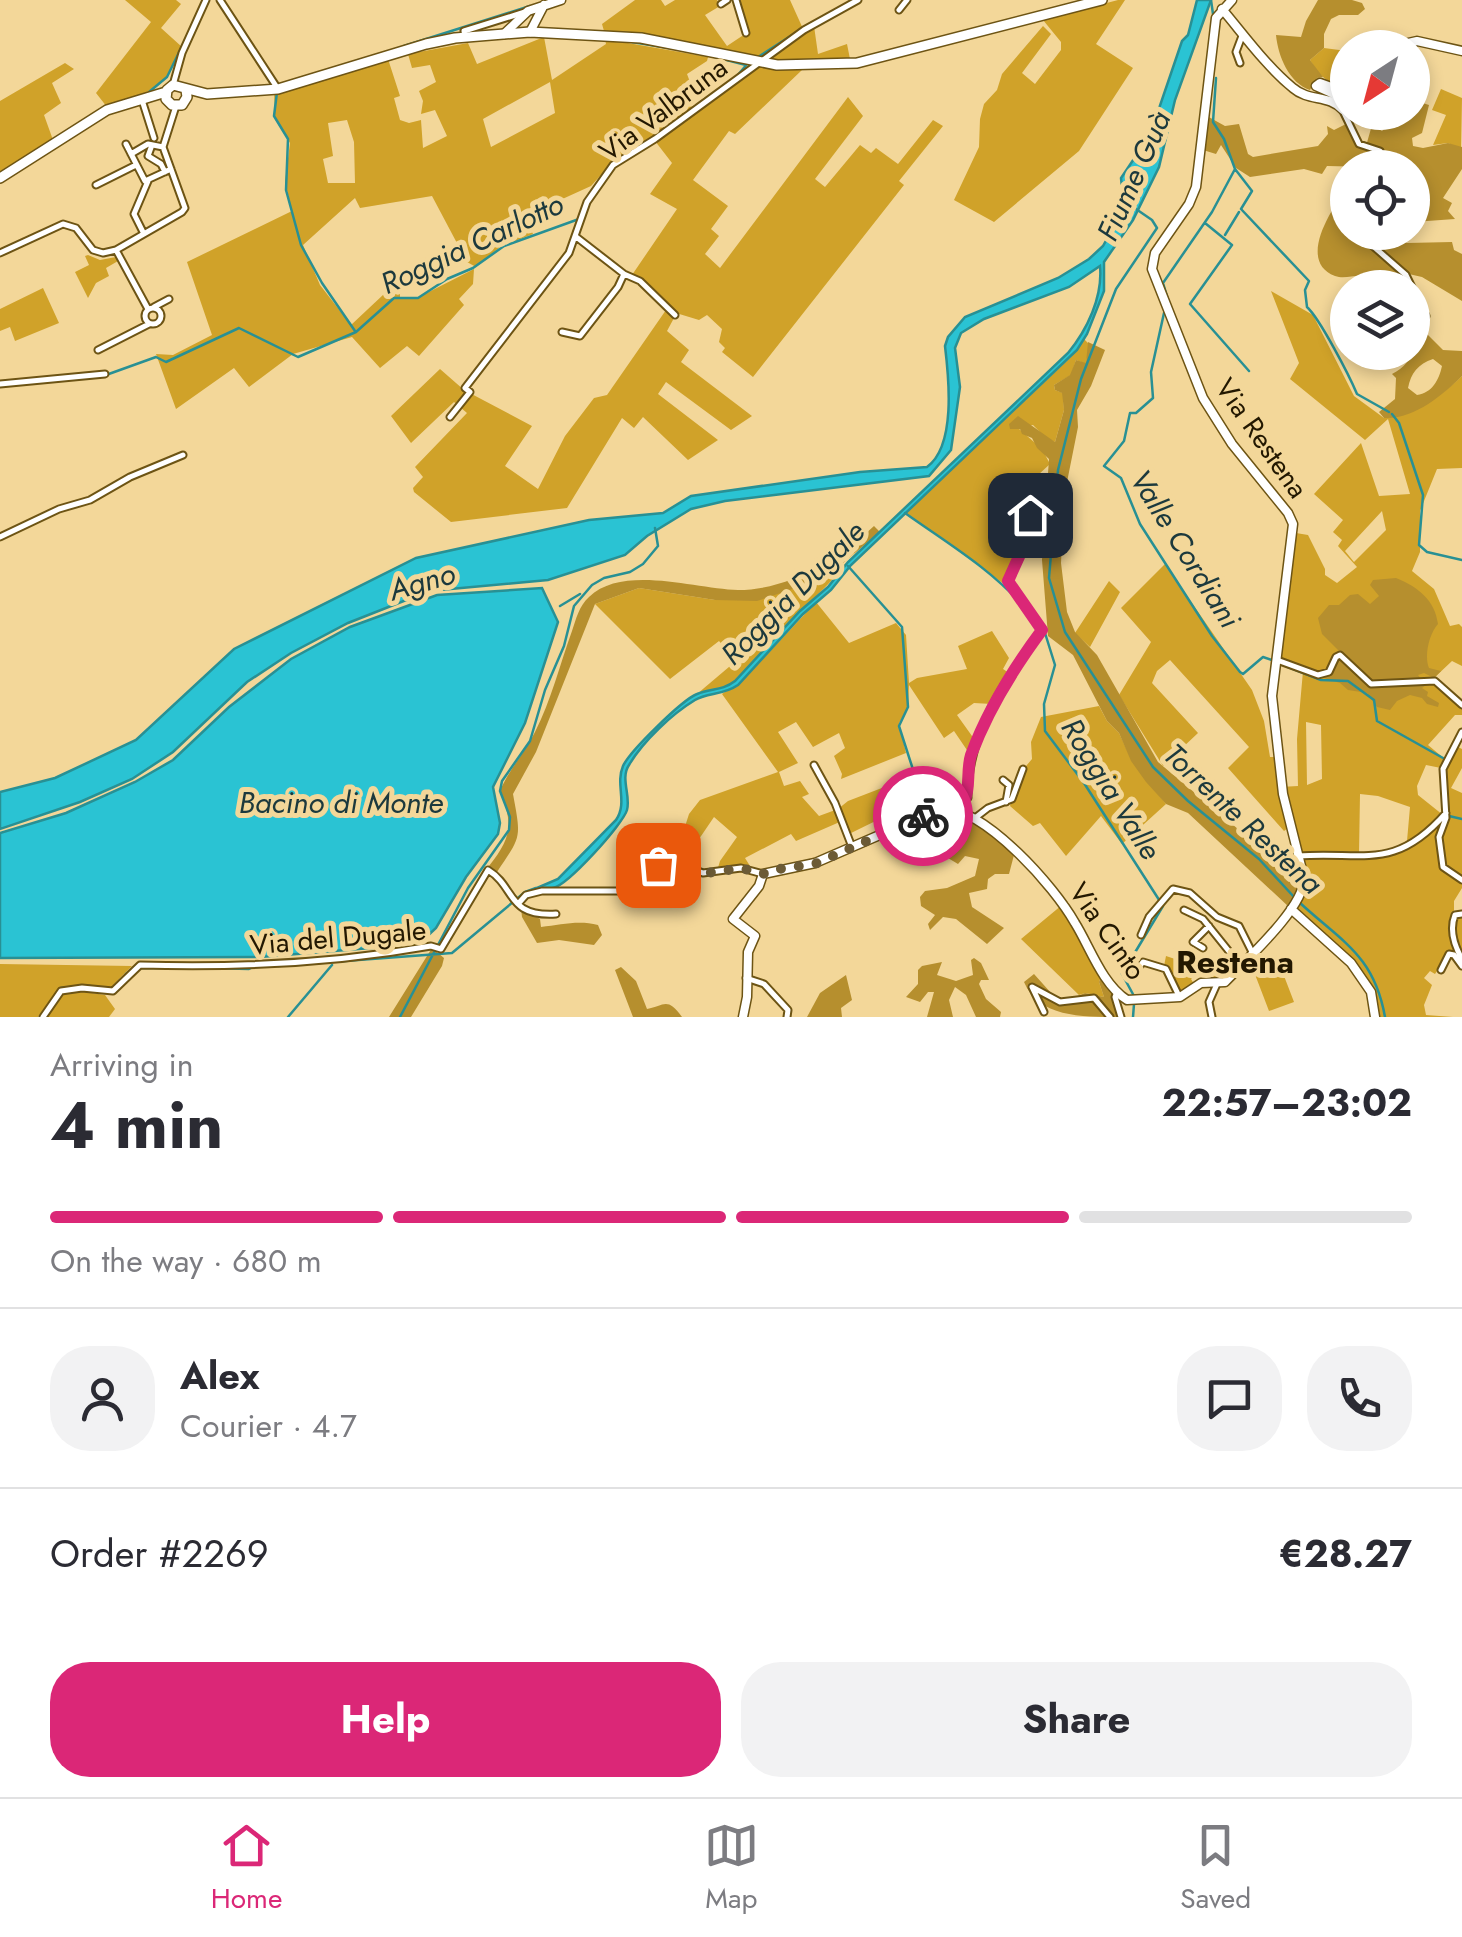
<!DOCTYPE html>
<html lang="en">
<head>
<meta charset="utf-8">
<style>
	body { margin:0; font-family:Jost,sans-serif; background:#f2f2f3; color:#2b2b33; height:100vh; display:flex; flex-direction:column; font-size:38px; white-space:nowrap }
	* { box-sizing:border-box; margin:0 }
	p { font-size:32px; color:#7c7c81 }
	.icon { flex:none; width:55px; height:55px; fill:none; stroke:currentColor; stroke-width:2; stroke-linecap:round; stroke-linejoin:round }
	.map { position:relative; height:1017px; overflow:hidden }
	.panel { display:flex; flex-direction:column; background:#fff; flex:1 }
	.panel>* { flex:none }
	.needle { width:65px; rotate:216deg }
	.tools { position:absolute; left:1330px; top:30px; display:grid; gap:20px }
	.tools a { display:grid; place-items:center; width:100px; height:100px; border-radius:50%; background:#fff; box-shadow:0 5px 15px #0003; font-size:50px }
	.pin { position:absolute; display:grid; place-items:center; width:85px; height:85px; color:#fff; margin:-42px; border-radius:20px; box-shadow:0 5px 15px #0006 }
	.courier { position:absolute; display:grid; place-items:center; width:100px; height:100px; margin:-50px; border:8px solid #db2777; border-radius:50%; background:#fff; color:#222; box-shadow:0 2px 12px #0007 }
	.headline em { font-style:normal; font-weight:700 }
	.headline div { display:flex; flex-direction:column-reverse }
	.headline { display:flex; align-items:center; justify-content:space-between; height:170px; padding:0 50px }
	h1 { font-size:65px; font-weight:700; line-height:75px }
	.bar { display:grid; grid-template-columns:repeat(4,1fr); gap:15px 10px; align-content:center; height:120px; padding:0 50px }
	.bar i { height:12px; border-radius:8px; background:#e1e1e2 }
	.bar .selected { background:#db2777 }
	.bar p { grid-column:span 4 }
	.line { display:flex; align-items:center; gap:25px; padding:0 50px; border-top:2px solid #e1e1e2 }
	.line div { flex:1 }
	.round { display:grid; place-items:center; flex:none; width:105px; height:105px; border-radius:40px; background:#f2f2f3 }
	.button { display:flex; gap:20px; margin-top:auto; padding:20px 50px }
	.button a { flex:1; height:115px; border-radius:40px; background:#db2777; color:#fff; font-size:40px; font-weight:700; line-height:115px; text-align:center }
	.button a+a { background:#f2f2f3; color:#2b2b33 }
	.dock { display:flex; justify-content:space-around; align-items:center; height:140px; border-top:2px solid #e1e1e2; background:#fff; font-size:28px; color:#7c7c81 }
	.dock a { display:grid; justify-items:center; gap:5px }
	.dock .selected { color:#db2777 }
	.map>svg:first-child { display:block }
	.green { fill:#d0a229; fill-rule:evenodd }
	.forest { fill:#b68f2e; fill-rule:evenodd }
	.water { fill:#2ac3d3; stroke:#289094; stroke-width:2.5 }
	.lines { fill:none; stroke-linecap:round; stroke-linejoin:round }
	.stream { stroke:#289094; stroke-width:2.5 }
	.minor-casing { stroke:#6d5414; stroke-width:9 }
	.tertiary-casing { stroke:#6d5414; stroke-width:11 }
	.secondary-casing { stroke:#6d5414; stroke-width:12 }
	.minor { stroke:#fff; stroke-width:5 }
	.tertiary { stroke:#fff; stroke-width:8 }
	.secondary { stroke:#fff; stroke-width:9 }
	.done { stroke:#6c5b36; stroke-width:10; stroke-dasharray:0 18 }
	.route { stroke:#db2777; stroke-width:12 }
	.labels { text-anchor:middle; stroke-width:10; stroke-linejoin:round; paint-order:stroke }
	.street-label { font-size:28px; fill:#231801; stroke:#f3d799 }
	.water-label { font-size:30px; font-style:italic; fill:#1c393d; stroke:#f3d799 }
	.quarter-label { font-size:32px; font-weight:bold; fill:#231801; stroke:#f3d799 }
</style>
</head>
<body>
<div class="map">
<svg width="1462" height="1017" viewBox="0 0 1462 1017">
	<rect width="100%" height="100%" fill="#f3d799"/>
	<path class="green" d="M125,0H176L181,4L161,28L182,47C161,97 152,88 107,107L96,93L151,22Z
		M635,0H661L665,6L675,0H717L720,6L705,15L727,46L745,34L737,0H790L804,31L814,26L818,54L847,44L850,59L794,62L761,59L604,31L602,24Z
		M1118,0H1125L1096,44L1133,68L1079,151L994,222L954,200L979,147L980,119L984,104L997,90L1002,74L1043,26L1051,34L1022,73L1035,84L1061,50V42L1043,20Z
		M544,37L552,80L606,44L605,39L708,57L707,61L687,74L690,82L682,87L693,109L611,164L591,186L525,216L533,234L500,247L476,267L467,262L432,196L360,208L355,198L303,245L320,285L351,325L400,279V297H419L474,269L473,284L459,299L464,305L419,356L407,346L380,368L352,337L293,354L249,387L234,368L176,409L156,354L173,355L212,335L187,262L292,211L285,182L290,143L275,119L274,91L388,59L400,96L394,98L400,120L409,123L421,120L423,148L447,136L435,110L421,114L423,101L419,91L436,82L430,65L412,68L408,54L468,43L477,64ZM550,82L555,113L491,147L483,119ZM347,120L354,142L355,183H328L323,159L333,156L328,123Z
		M1324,48L1347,51V81C1329,88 1320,76 1310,60Z
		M65,63L74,69L52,83L61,103L44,115L53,140L0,173V101Z
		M759,66L802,70L735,134L729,131L693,180L728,206L711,229L719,236L705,254L720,268L848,97L863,116L815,179L825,187L860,145L871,153L876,148L898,164L933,120L943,126L899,181L904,185L753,377L722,352L725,348L719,342L722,329L707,315L699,320L676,313L632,275L677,209L650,194L672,163L655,141Z
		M1441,89L1462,98L1461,149L1448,143L1433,145L1446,115L1432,110Z
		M88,255L100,260L116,257L118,261L106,268L109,276L96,283L88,298L75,272L89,265L85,256Z
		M43,288L59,323L15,341L10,327L0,331V309Z
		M1271,291L1313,315L1354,396L1384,418C1414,415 1441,396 1462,376V468L1437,469L1420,511V552L1412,571L1434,589L1450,626L1459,624L1462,627V666L1452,661L1434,678L1462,703V715H1455L1428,745L1446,760L1454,745L1462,749V768L1451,788L1462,793V888L1454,901V916L1462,915V962L1458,954L1449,953L1435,974L1430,971L1424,978L1432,985L1424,1005L1426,1015L1453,1017H1374C1367,968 1323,939 1289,907L1302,882L1288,828L1284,831L1228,768L1249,747L1170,660L1157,671L1152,683L1198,733L1163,766L1119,695L1151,642L1121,608L1165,564L1252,690L1264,721L1270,757H1277L1280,787L1298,786L1297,739L1303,671L1281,661L1296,533L1308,535L1325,569V575L1337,583L1357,567L1338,546L1342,540L1333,532L1343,520L1314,494L1361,443L1379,496L1410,494L1388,419L1365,440L1290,379L1299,363ZM1382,511L1386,530L1354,562L1345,551ZM1306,722L1321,725L1322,779L1307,785ZM1426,765L1441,768L1443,815L1418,795L1417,786ZM1360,794L1378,796L1410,807L1407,841L1385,853L1359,854Z
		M666,310L674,318L667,331L689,350L681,362L752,416L731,430L666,382L658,394L718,440L688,460L643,417L634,428L622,418L567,508L451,522L414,492L413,488L423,477L415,467L467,413L454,402L411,443L391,416L440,369L464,390L532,426L505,466L538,489L565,436L594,398L607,395Z
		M1084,339L1089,344L1086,364L1076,360L1071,375L1054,385L1055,390L1063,393L1064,410L1055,442L1046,438L1033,425L1018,428L1042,449L1050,464L1038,475L1023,552L1008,587L906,513L1071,357Z
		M848,562C828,587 804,606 782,630C765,648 749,674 728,687C719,692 707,692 697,694L736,661L719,641L670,679L595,604L639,588L715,600L825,578Z
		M1109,581L1120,592L1090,647L1075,633Z
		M816,602L849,643L896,623L906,635L909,683L917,678L967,669L958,646L992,631L1009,658L1003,669L1009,673L992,704L974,703L957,715L977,743L971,756L954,731L944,738L909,685L908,708L899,723L906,753L841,779L842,774L834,756L845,748L839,733L813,747L796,722L778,732L798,763L779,772L784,786L800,781L809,794L802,797L819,816L838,809L848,801L913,776L928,811L912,819L904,807L847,835L842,821L796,841L791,834L745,858L750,866L762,873L717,871L720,861L737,837L714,817L697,842L677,862H661L681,839L689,814L700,800L778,772L722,694L748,675Z
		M1099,706L1107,721L1119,733L1132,761L1166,804L1122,844L1101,816L1066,856L1040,823L1033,826L1010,806L1021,772L1032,759L1031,742L1041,717Z
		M1062,905L1102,974L1099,982L1104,997L1085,993L1079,995L1021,939Z
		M1276,955L1294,1002L1269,1011L1251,964Z
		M1166,956L1211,971L1222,981L1217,982L1215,977L1199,971L1191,979L1194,984L1181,995L1164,966Z
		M0,964L132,966L108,990L79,986L59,988L38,1017H0Z
		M79,991L105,995L115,1009L109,1017H44L62,993Z"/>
	<path class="forest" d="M1318,0H1352L1362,3L1365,9L1358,15H1339L1331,19L1324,34V48L1310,60L1323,77L1317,78L1310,90C1289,83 1278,56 1276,35L1301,37L1306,21Z
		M1413,100L1429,105L1422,133L1412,138L1413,146L1423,148L1448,143L1462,147V169L1443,198L1452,203L1448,211L1455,219L1413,222L1412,168L1389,167L1385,157L1372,167L1327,166L1322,174L1304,169L1250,177L1236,168L1221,145L1216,154L1203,150L1207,116L1225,126L1239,124L1248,154L1253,157L1318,146L1328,134L1327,126L1334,130L1346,124L1357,144L1366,146L1372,125L1382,131L1395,118L1392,113L1412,112Z
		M1347,188L1348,232L1381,233L1407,243L1452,242L1454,250L1462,254V301L1422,277L1400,272L1388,281L1387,288C1377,286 1375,281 1366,277C1357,273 1346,280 1335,276C1296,261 1333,207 1347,188Z
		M1427,334L1443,350L1462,351V376C1443,395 1413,420 1384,418L1379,412L1395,399L1396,378L1392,374C1405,368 1408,359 1418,350L1419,343L1413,341V336ZM1433,359L1442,366C1439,380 1432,393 1417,395L1408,388C1411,373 1418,364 1433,359Z
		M1088,342L1105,350L1091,386L1077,410L1078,427L1064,497L1061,563L1067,612L1075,632L1097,655L1158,762L1263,850L1299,889L1289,907L1188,813L1166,804L1146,782L1131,761L1119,733L1107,721L1073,655L1048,636L1042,560L1049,459L1037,448L1032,438L1022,434L1020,429H1010L1009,424L1018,416L1055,442L1064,410L1062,393L1055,390L1054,385L1070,375L1076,360L1086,363Z
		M874,526L880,532L825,578L757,601L715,600L639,588L595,604L536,752L513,794C521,838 522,835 497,872L489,866C511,838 514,825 500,791C509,769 525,753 535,732C551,701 560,664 572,631C576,619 579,606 589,597C623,564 696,589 738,590C789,590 838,559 874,526Z
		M1396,578C1418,587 1435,600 1438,624C1429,634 1424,656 1429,668L1441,671L1434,678L1424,673L1418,675L1426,685L1422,688L1428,692L1427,696L1439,703L1438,707L1427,704L1422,698L1410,695L1397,701L1390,710L1377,707L1367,693L1348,690L1340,683L1324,678L1333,669L1339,651L1322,634L1318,618L1329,605H1339L1350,595L1358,594L1370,604L1379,596L1370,585L1373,580Z
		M966,815L999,838L1014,855L1009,874H995L988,879L987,889L969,893L972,907L1004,928L987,944L956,919L943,917L930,930L928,924L935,915L921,906L920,897L925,891L947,888L975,876L979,859L965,856L958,864L948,858C947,837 956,832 966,815Z
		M521,908L540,919L541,927C561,925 578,920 598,925L602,935L594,945L559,940L537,943L522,917Z
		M432,948L444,958L442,966L411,1017H389Z
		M974,958L981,963L989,980H981L979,984L986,999L1001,1012L1000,1017H976L966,995L955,987L949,1000L953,1017H927L934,992H928L920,1002L906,997L918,984V970L922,966L942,962L937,975L956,981L973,975L971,960Z
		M621,967L636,981L647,1009C664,1006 667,996 682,1017H633L615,970Z
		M1034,974L1060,1003L1085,993L1104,997L1099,982L1102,974L1112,992L1120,1017C1080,1017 1039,1017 1024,982Z
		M846,975L852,1000L841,1008L842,1017H807L820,993Z"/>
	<path class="water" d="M1197,0H1211L1175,100L1159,167L1133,220L1104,262V291L1087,334L1077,350L851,565L831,590L803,614L738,685C722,696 708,692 695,700C672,714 643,741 629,765C620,778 631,796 627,810C623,824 568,885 553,888C547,890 538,890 530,891L558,879L616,820C628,802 615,785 623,766C630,751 682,700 697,694C711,688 722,691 735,681L800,611L828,587L848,562L1068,353C1087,330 1103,297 1100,266L1069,287L984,319L961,333L955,348L960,387L951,450L929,476L725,501L691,509L647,536L625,555L548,580L429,591L348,623L291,653L247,682L173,752L132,779L80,802L0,829V792L55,778L136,740L234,649L416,558L589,520L663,513L691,496L860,472L927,467C956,446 949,379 945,346L948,337L965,317L1058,278L1089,259L1103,246L1124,208L1121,178L1150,135L1182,41L1188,35Z
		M542,588L558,622L525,723L493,787L500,823L498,834L466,877L436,928L420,943L408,945L260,957L0,958V833L66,813L135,782L173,760L229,707L291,659L350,627L437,595Z"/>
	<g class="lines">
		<path class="stream" d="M1211,0L1213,14
			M632,42L669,48
			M404,46L530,6
			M711,56L746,65
			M755,59L803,28
			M737,76L748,63
			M149,92L167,77L188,34
			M277,92L274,116L288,139L286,190L301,245L322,283L355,331
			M1235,169L1252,191L1241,209L1309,281L1305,290L1307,307C1320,319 1349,375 1357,394L1389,412
			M590,193L603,175
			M1136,209L1152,220L1157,228L1116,289L1081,379L1058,470L1049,578L1065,632L1153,767L1188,801L1259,859L1294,897
			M1205,223L1232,245L1190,304L1249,371
			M1225,235L1239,212
			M1169,303L1163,283L1212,212L1235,169L1224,139L1213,122L1216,78
			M1164,313L1151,372L1153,398L1136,413H1130L1124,441L1104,466L1121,478L1140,524L1212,636L1240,672L1243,674L1263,657L1272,660
			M106,375L156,357L166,362L239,328L298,357L356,332L394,298H418L447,279L473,268L504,246L579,219
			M46,382L98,377
			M1392,414L1399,423L1423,495L1419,545L1427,552L1462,560
			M905,513C947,543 990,568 1024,607
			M848,566L902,627L908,707L899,726L926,810
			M560,606L580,594
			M1045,633L1055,665L1044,704L1045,731L1084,783L1163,906L1122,974L1134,996
			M1283,665L1321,680L1348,681L1374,700L1377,721L1443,758
			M1446,786L1449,816L1462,819
			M1299,902C1342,942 1374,955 1385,1017
			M278,966L452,953L525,892L536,888
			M209,968L249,969L255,966
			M126,974L134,968H166
			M40,1017L61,988L90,986
			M288,1017L332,965
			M400,1017L468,888L509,830L510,817L500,791L502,781L530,741L545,690L564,646L574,606L592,585L604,578L630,572L643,564L658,546L655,528
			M1133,1017L1134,1004"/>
		<defs>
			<path id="minor" d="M220,0L278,89
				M736,0L746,33
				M721,4L727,0
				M899,10L907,0
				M465,36L464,31L525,12
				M1240,63L1236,52L1242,36
				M173,85L182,53L206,0
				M142,100L154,138
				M1343,111L1359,144L1380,151L1377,168
				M126,144L145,181L171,169
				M152,145L148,156L161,164L165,172
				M131,154L148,144L163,147
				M96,185L136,165
				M1357,232L1406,275L1426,316L1412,310
				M144,234L134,214L148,181
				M116,250L148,309
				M0,253L63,224L76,228L93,250L103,253L116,250L182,212L185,208L163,147L176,106
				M154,307L169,299
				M145 316a8 8 0 1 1 16 0a8 8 0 1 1-16 0Z
				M675,315L640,281L624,274L575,236L587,202L613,165L655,139L804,30L858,0
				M562,332L580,336L618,287L624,274
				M98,350L149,324
				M0,384L105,374
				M450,417L470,392L465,388L569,253L575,236
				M0,537L59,509L90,500L130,477L183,455
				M1277,660L1318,675L1329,672L1336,657L1340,655L1371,684L1435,681L1462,705
				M1462,732L1443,769L1446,818L1439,837L1443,867L1462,880
				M814,765L835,803L852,847
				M1003,780L1009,785L1006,802
				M948,808L968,798C967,734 1005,680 1042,630L1008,581L1022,550L1031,515
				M975,818L988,808L1012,799L1023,769
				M1298,856C1364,851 1394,872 1446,813
				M518,904L526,895L542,891H621L666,863L680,864L703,873L741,868L763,874
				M1184,910L1203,919L1240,965
				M1462,914L1455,915C1449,930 1454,945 1462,959
				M1141,935L1149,917L1173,889L1190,893L1217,917L1239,926L1252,952
				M1203,948L1193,942L1209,926
				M1441,970L1449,954L1454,955L1462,966
				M1135,972L1143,962L1166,969L1179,996
				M746,978L764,984L788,1010L787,1017
				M1117,992L1115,997L1121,1017
				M1044,1012L1032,987L1060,1002L1094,998L1110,1017
				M43,1017L61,991L82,988L113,991L140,965C237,968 335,963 431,946L441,949L488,870C516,887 506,917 556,914
				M1212,1017L1209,1002L1217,984"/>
			<path id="tertiary" d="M1222,9C1244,35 1267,67 1293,88C1309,102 1329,94 1343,110L1348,109
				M530,32L544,5
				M504,34L528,11L561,0
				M1386,48L1417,41L1462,51
				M1348,83L1334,88L1320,83L1316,86L1334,94L1348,105
				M1291,909L1351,963L1371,992L1375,1017
				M743,1017L747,997L748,952L755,936L733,919L759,886L763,874L815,863L942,808C986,809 1054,886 1075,923C1090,947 1102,984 1127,1000L1180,997L1201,983L1225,982C1246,960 1305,907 1304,878L1283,794L1272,696L1293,524L1288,513L1232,444L1203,398L1152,269L1155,253L1189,204L1196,187L1216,18L1232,0"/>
			<path id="secondary" d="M186,90L187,97L182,105H172L166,99L167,90L173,85L207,94L278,89L426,44L455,38L530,32L641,38L777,65L857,63L1102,0
				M0,178L107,110L166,92"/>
		</defs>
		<use href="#minor" class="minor-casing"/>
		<use href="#tertiary" class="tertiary-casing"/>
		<use href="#secondary" class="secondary-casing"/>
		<use href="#minor" class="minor"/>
		<use href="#tertiary" class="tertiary"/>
		<use href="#secondary" class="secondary"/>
	</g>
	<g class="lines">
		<path class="done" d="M658,865C679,861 690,874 707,873C727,871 743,865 763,874L772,870L815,864L923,816"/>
		<path class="route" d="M923,816L964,802C971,788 966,771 971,755C988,709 1013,669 1042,630L1008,581L1022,550L1030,515"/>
	</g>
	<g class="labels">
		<g class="street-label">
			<text transform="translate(663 109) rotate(-37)" y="10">Via Valbruna</text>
			<text transform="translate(1262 438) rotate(55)" y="10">Via Restena</text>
			<text transform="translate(1108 931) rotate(55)" y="10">Via Cinto</text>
			<text transform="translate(338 937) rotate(-5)" y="10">Via del Dugale</text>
		</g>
		<g class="water-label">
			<text transform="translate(1134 176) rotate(-66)" y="10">Fiume Guà</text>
			<text transform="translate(472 244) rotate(-25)" y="10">Roggia Carlotto</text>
			<text transform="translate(1185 549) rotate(58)" y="10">Valle Cordiani</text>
			<text transform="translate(422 582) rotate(-16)" y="10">Agno</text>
			<text transform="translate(793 593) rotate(-45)" y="10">Roggia Dugale</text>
			<text transform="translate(1111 789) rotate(58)" y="10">Roggia Valle</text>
			<text x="341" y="813">Bacino di Monte</text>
			<text transform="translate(1243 819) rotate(43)" y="10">Torrente Restena</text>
		</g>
		<g class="quarter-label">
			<text x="1235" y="973">Restena</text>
		</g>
	</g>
</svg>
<div class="tools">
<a><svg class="needle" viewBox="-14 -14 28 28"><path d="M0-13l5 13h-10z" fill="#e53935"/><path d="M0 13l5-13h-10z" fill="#7c7c81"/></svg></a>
<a><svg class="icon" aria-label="locate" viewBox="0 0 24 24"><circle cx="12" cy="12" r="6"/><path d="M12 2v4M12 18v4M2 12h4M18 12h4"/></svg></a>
<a><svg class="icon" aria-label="layers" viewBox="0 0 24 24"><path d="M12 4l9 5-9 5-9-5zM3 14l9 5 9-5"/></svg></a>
</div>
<div class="pin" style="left:658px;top:865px;background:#ea580c"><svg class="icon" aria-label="bag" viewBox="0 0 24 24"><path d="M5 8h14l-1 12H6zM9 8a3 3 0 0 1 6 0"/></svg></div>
<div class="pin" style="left:1030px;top:515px;background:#1f2937"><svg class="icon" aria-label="home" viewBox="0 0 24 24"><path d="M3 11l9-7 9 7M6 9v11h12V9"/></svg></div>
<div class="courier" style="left:923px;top:816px"><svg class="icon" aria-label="bike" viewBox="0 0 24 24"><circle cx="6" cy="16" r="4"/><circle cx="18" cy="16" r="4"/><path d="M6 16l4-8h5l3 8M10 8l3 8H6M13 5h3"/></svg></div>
</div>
<section class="panel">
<div class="headline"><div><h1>4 min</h1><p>Arriving in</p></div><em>22:57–23:02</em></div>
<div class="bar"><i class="selected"></i><i class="selected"></i><i class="selected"></i><i></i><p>On the way · 680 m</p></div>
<div class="line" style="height:180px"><a class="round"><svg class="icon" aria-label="person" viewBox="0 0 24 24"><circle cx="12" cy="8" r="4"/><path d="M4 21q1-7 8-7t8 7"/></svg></a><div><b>Alex</b><p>Courier · 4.7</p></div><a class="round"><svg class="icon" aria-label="chat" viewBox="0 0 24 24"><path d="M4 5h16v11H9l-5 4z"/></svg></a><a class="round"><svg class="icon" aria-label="phone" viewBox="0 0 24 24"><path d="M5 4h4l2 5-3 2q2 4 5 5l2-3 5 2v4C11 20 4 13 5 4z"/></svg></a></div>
<div class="line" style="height:130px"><div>Order #2269</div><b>€28.27</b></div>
<div class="button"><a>Help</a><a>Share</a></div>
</section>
<nav class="dock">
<a class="selected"><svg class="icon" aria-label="home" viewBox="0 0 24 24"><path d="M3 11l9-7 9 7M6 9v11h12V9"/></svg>Home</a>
<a><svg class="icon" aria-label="map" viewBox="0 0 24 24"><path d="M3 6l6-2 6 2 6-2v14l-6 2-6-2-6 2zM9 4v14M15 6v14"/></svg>Map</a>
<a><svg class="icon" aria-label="saved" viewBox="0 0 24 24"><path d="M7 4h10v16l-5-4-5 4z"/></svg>Saved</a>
</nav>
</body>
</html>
